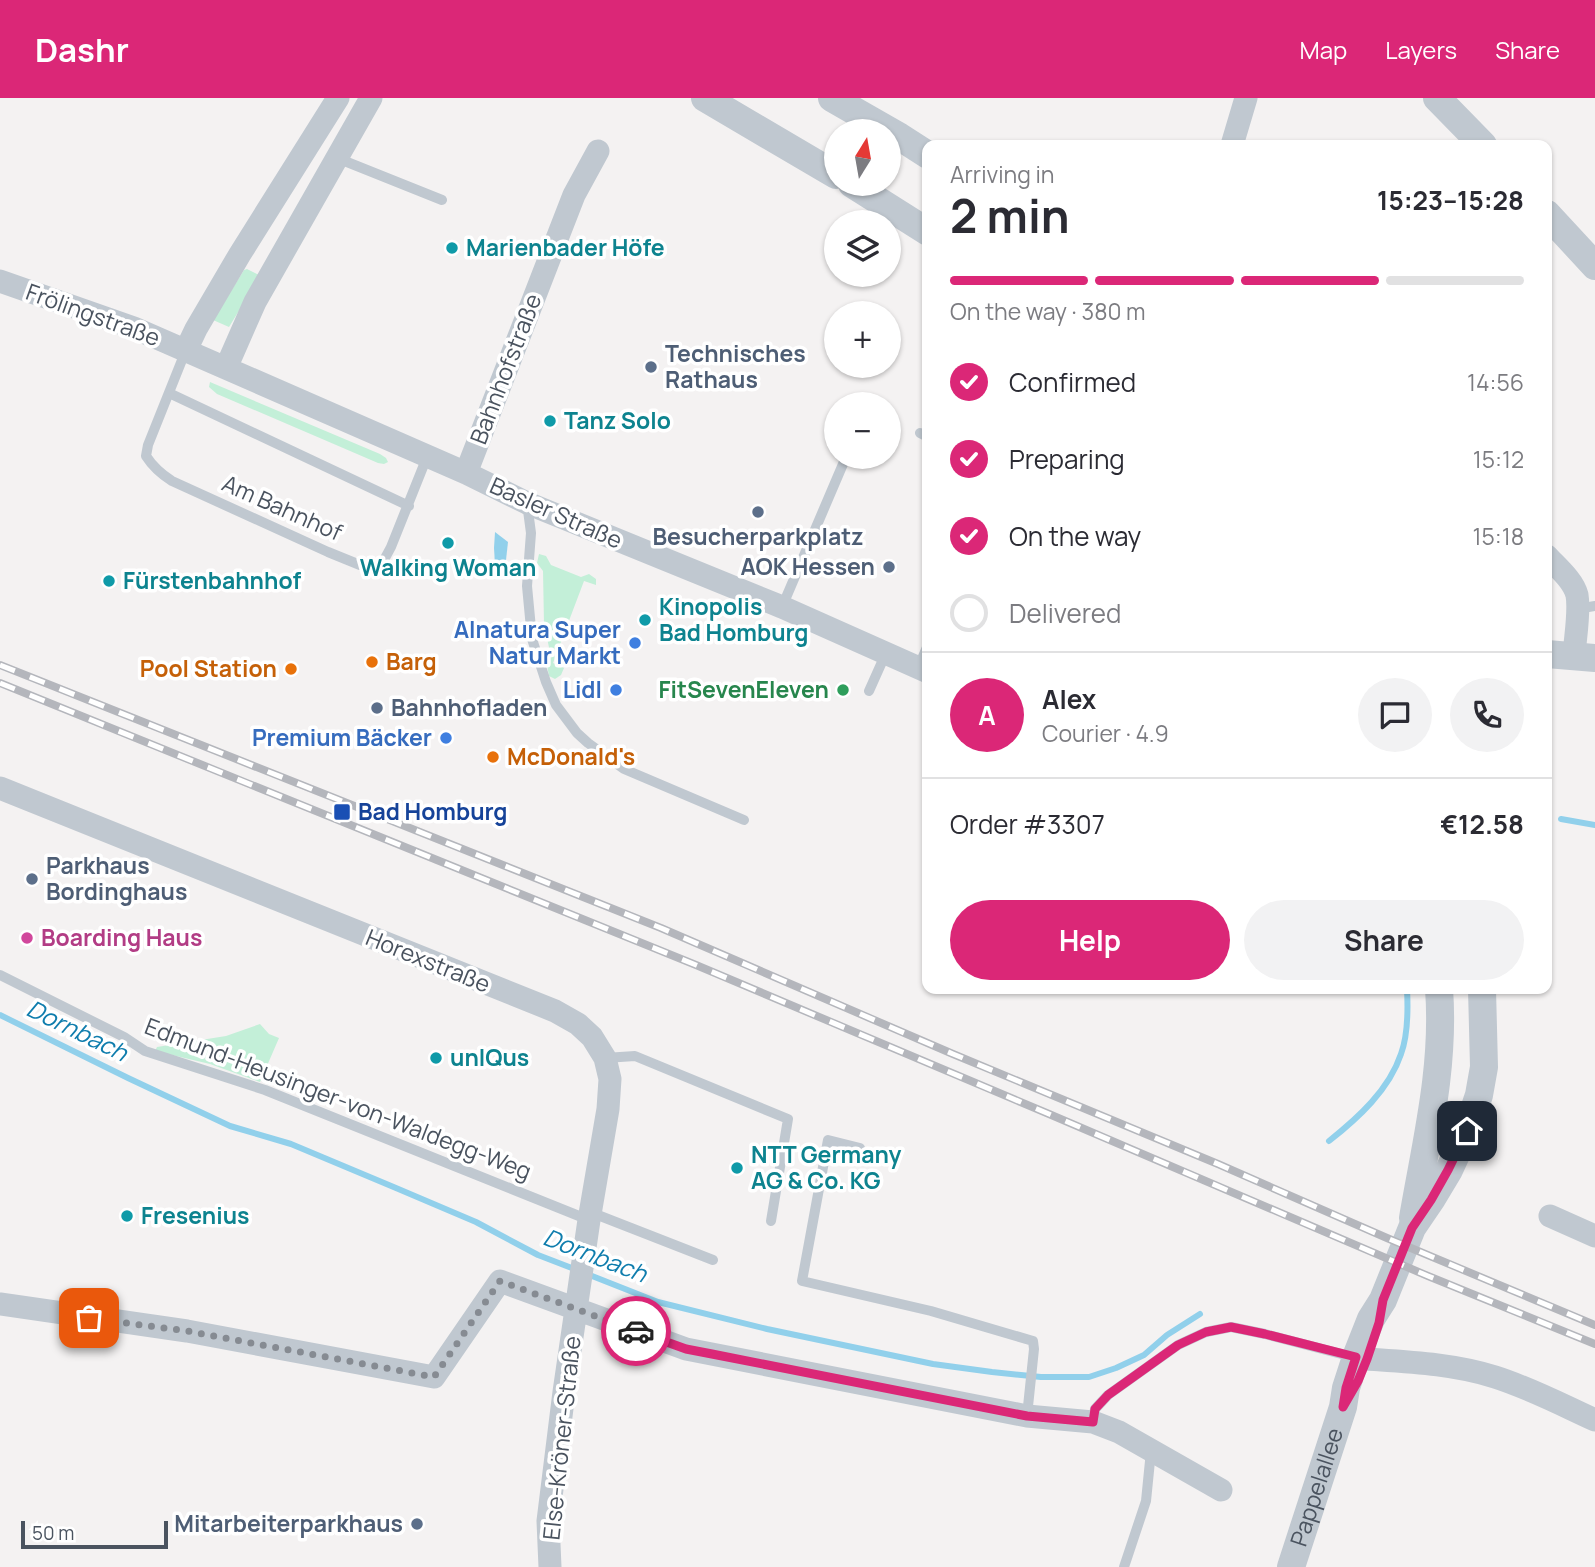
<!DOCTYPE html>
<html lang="en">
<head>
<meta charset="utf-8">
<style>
	body { margin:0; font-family:Manrope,sans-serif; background:#f2f2f3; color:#2b2b33; height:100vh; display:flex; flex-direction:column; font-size:26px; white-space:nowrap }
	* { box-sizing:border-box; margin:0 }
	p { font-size:23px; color:#7c7c81 }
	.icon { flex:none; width:38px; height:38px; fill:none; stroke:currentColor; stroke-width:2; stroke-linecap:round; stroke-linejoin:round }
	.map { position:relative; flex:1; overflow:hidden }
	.drawer { position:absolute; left:922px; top:42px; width:630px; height:854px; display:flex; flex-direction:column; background:#fff; border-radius:14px; box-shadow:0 2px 5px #0004 }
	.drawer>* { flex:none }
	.needle { width:46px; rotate:11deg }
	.controls { position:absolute; left:824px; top:21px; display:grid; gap:14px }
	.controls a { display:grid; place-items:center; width:77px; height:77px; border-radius:50%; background:#fff; box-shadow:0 2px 5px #0004; font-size:35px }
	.scale { position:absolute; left:21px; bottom:18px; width:147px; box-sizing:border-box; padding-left:7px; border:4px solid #4a535f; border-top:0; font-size:19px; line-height:24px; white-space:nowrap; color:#4a535f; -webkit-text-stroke:5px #fff; paint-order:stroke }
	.pin { position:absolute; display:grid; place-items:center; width:60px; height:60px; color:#fff; margin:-30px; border-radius:14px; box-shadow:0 4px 10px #0006 }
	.courier { position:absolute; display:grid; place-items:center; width:70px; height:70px; margin:-35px; border:5px solid #db2777; border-radius:50%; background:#fff; color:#222; box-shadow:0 2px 9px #0007 }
	.headline em { font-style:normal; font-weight:700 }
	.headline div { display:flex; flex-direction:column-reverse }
	.headline { display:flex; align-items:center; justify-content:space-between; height:119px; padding:0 28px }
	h1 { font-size:46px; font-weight:700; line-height:52px }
	.bar { display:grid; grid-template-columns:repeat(4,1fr); gap:10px 7px; align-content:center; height:84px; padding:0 28px }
	.bar i { height:9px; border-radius:5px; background:#e1e1e2 }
	.bar .selected { background:#db2777 }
	.bar p { grid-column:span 4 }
	.line { display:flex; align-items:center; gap:18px; padding:0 28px; border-top:2px solid #e1e1e2 }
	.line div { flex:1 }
	.round { display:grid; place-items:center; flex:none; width:74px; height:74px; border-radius:37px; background:#f2f2f3 }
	ol { padding:0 28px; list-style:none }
	li { display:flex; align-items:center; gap:21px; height:77px }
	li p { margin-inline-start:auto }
	li .icon { padding:7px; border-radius:50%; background:#db2777; color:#fff; stroke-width:4 }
	li:last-child { color:#7c7c81 }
	li i { width:38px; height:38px; border:4px solid #e1e1e2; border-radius:50% }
	.button { display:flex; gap:14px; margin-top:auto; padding:14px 28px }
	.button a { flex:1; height:80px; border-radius:42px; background:#db2777; color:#fff; font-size:28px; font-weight:700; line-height:80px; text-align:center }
	.button a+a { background:#f2f2f3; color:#2b2b33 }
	header { display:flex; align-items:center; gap:42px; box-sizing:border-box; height:98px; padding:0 35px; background:#db2777; color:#fff }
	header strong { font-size:33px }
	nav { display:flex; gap:38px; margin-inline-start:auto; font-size:24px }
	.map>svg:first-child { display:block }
	.green { fill:#c3efd8 }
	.water { fill:#91d0eb }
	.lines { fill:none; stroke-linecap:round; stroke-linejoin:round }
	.stream { stroke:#91d0eb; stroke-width:6 }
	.service { stroke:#c0c8d0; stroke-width:10 }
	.minor { stroke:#c0c8d0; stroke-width:23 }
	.tertiary { stroke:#c0c8d0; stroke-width:28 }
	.rail-casing { stroke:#b4b6bc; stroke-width:8 }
	.rail { stroke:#fff; stroke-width:5; stroke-dasharray:16; stroke-linecap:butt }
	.done { stroke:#868b92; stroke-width:7; stroke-dasharray:0 12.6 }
	.route { stroke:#db2777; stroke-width:9 }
	.culture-dot { fill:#0f9aa8; stroke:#fff; stroke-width:2.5 }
	.service-dot { fill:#5c6f8a; stroke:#fff; stroke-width:2.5 }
	.shop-dot { fill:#3f7fe0; stroke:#fff; stroke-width:2.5 }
	.food-dot { fill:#e8710a; stroke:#fff; stroke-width:2.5 }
	.leisure-dot { fill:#2e9e5b; stroke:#fff; stroke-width:2.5 }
	.transit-dot { fill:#1a4fb4; stroke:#fff; stroke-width:2.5 }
	.hotel-dot { fill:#d1479c; stroke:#fff; stroke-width:2.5 }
	.labels { text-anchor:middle; stroke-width:7; stroke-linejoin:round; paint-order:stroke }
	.culture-label { font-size:23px; font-weight:bold; fill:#0d838f; stroke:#fff; text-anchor:start }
	.street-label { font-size:23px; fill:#4a535f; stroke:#fff }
	.service-label { font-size:23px; font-weight:bold; fill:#4e5e75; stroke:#fff; text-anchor:start }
	.shop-label { font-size:23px; font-weight:bold; fill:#366cbe; stroke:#fff; text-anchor:end }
	.food-label { font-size:23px; font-weight:bold; fill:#c56008; stroke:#fff; text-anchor:start }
	.leisure-label { font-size:23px; font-weight:bold; fill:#27864d; stroke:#fff; text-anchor:end }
	.transit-label { font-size:23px; font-weight:bold; fill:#164399; stroke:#fff; text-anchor:start }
	.hotel-label { font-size:23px; font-weight:bold; fill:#b23c85; stroke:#fff; text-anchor:start }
	.water-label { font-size:24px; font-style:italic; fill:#0f7dad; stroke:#fff }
</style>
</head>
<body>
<header>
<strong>Dashr</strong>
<nav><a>Map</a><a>Layers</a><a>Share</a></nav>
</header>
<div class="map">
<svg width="1595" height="1469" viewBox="0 0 1595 1469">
	<rect width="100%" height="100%" fill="#f4f2f2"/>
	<path class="green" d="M247,171L259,177V180L229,229L213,222L244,172Z
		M210,284L380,356L386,360L388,364L384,366L378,365L217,296L209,289Z
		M539,456L546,458L551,467L581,479L589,476L596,481V487L584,483L553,565L564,570L561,577L555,581L549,578L547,567L550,554L544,526L543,473L537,465Z
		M260,926L269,936L279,940L260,984L210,966L155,953L157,949L226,938Z"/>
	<path class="water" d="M495,434L508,444L505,471L495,467L494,450Z"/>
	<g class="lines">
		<path class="stream" d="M1561,721L1595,727
			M0,917L128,980L230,1028L291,1046L396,1090L476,1124L538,1157L577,1172
			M1329,1043C1358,1020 1389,992 1401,956C1408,937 1408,910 1407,891
			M587,1176L658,1204L767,1231L933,1266L992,1274L1041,1279H1089L1116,1270L1144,1257L1167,1237L1200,1216"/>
		<path class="service" d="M337,60L442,102
			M186,252L148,347L146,358C153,369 161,376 172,383L328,454L360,467H375L384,462L391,449L427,359
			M169,295L409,408
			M920,335L928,339
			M527,405L531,435L527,488L532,541L546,584L556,607L577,635L588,645L624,671L744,722
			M782,509L846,359
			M1577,511L1595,508
			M918,570L928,547
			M869,593L886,555
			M0,877L124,939L145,953L265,992L589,1122
			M605,960L635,958L788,1021L771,1123
			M860,1050L828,1042L802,1183L931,1213L1033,1243L1034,1251L1027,1318
			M590,1114L713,1162
			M1093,1324L1095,1311L1108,1297L1178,1247L1206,1234L1231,1229L1265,1236L1353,1259
			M1124,1469L1146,1403L1151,1353"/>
		<path class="minor" d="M1232,47L1246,0
			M0,183L134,230L466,375L527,405L782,509L928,574
			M186,252L196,231L240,156L338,0
			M226,270L255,204L371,0
			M466,375L574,97L598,53
			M1547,458C1557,469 1573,482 1577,497C1580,514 1575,540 1574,558
			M0,690L555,913L578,926L592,939L605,960L610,981L608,1011L589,1122L564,1294L548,1423L550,1469
			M1550,1118L1595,1138
			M0,1206L187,1233L434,1279L500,1183L686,1251L1027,1318L1093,1324L1119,1334L1221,1392
			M1367,1261C1410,1264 1454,1266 1495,1279C1530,1290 1562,1307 1595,1322"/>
		<g class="tertiary">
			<path d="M705,0L836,77"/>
			<path d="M832,0L900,39L928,57"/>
			<path d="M1437,0L1483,47"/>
			<path d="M852,86L928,134"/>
			<path d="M1547,116L1595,168"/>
			<path d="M1547,556L1595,560"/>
			<path d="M1413,1120C1426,1044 1445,969 1439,891"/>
			<path id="s1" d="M1291,1469L1343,1309L1346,1290L1356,1259L1371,1221L1383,1202L1412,1130L1431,1102L1449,1072L1467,1033L1479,997L1484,969L1482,891"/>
		</g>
		<defs>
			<path id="rail" d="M0,567L661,830L953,956L1218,1066L1387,1140L1595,1227
				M0,585L696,867L1049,1016L1428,1178L1595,1246"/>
		</defs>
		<use href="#rail" class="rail-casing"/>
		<use href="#rail" class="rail"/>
	</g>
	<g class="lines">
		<path class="done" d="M89,1220L187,1233L434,1279L500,1183L636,1233"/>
		<path class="route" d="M636,1233L686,1251L712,1256L1027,1318L1093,1324L1095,1311L1108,1297L1178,1247L1206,1234L1231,1229L1265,1236L1356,1259L1346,1290L1343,1309L1358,1283L1367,1261L1379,1225L1383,1202L1412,1130L1431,1102L1448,1072L1467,1033"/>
	</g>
	<g class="culture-dot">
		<circle cx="452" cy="150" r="7"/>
		<circle cx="550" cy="323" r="7"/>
		<circle cx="448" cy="445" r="7"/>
		<circle cx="109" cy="483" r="7"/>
		<circle cx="645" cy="522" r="7"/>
		<circle cx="436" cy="960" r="7"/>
		<circle cx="737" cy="1070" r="7"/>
		<circle cx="127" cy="1118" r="7"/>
	</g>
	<g class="service-dot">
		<circle cx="651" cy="269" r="7"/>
		<circle cx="758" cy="414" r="7"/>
		<circle cx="889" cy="469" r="7"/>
		<circle cx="377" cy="610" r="7"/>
		<circle cx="32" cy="781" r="7"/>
		<circle cx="417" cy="1426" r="7"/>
	</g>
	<g class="shop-dot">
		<circle cx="635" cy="545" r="7"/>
		<circle cx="616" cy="592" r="7"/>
		<circle cx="446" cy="640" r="7"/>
	</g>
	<g class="food-dot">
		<circle cx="372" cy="564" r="7"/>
		<circle cx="291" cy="571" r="7"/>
		<circle cx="493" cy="659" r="7"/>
	</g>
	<circle class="leisure-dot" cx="843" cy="592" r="7"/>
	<rect class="transit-dot" x="333" y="705" width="18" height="18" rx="3.5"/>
	<circle class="hotel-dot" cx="27" cy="840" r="7"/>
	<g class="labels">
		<g class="culture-label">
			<text x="466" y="158">Marienbader Höfe</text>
			<text x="564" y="331">Tanz Solo</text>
			<text x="448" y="478" text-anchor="middle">Walking Woman</text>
			<text x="123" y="491">Fürstenbahnhof</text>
			<text x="659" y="517">Kinopolis<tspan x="659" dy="26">Bad Homburg</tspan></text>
			<text x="450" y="968">unIQus</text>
			<text x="751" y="1065">NTT Germany<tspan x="751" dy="26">AG &amp; Co. KG</tspan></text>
			<text x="141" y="1126">Fresenius</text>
		</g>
		<g class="street-label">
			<text transform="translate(93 217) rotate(20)" y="8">Frölingstraße</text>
			<text transform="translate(506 271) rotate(-69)" y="8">Bahnhofstraße</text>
			<text transform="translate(282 410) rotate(24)" y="8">Am Bahnhof</text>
			<text transform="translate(556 415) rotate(24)" y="8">Basler Straße</text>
			<text transform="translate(428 863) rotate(22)" y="8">Horexstraße</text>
			<text transform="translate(338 1001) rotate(21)" y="8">Edmund-Heusinger-von-Waldegg-Weg</text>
			<text transform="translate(562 1340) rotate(-84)" y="8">Else-Kröner-Straße</text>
			<text dy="8" stroke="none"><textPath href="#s1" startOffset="84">Pappelallee</textPath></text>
		</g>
		<g class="service-label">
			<text x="665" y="264">Technisches<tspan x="665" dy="26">Rathaus</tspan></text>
			<text x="758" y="447" text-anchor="middle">Besucherparkplatz</text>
			<text x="875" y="477" text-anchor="end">AOK Hessen</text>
			<text x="391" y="618">Bahnhofladen</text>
			<text x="46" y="776">Parkhaus<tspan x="46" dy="26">Bordinghaus</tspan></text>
			<text x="403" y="1434" text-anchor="end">Mitarbeiterparkhaus</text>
		</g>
		<g class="shop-label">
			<text x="621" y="540">Alnatura Super<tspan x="621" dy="26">Natur Markt</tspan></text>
			<text x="602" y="600">Lidl</text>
			<text x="432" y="648">Premium Bäcker</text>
		</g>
		<g class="food-label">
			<text x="386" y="572">Barg</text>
			<text x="277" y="579" text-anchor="end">Pool Station</text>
			<text x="507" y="667">McDonald's</text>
		</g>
		<g class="leisure-label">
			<text x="829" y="600">FitSevenEleven</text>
		</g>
		<g class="transit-label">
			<text x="358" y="722">Bad Homburg</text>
		</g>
		<g class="hotel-label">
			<text x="41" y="848">Boarding Haus</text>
		</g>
		<g class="water-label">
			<text transform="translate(77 933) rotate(26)" y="8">Dornbach</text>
			<text transform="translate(595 1158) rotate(21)" y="8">Dornbach</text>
		</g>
	</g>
</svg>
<div class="controls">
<a><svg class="needle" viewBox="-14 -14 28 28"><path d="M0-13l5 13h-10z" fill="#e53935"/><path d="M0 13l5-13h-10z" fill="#7c7c81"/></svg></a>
<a><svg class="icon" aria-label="layers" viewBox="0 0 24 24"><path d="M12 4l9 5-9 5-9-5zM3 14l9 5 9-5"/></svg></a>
<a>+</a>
<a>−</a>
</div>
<div class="scale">50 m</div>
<div class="pin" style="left:89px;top:1220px;background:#ea580c"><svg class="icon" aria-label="bag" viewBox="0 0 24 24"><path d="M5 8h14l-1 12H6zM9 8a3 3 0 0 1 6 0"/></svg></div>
<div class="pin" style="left:1467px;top:1033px;background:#1f2937"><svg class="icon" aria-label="home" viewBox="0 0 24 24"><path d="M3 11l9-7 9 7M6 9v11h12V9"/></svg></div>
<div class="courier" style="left:636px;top:1233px"><svg class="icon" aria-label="car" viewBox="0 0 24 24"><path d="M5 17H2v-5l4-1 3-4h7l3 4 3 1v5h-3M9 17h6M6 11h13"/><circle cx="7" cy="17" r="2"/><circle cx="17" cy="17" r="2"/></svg></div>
<section class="drawer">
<div class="headline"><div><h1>2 min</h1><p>Arriving in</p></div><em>15:23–15:28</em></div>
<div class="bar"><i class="selected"></i><i class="selected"></i><i class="selected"></i><i></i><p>On the way · 380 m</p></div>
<ol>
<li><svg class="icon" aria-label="check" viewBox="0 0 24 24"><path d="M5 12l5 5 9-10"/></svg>Confirmed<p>14:56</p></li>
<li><svg class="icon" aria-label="check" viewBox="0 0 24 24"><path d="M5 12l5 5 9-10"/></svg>Preparing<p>15:12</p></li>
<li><svg class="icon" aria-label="check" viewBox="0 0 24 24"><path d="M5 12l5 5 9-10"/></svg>On the way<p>15:18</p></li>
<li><i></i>Delivered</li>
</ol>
<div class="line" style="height:126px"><b class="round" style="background:#db2777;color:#fff">A</b><div><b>Alex</b><p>Courier · 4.9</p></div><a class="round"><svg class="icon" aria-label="chat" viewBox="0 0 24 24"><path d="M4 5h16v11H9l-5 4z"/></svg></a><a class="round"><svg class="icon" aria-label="phone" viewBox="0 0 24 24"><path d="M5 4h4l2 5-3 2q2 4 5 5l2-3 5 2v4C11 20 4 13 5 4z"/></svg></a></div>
<div class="line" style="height:91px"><div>Order #3307</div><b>€12.58</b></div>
<div class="button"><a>Help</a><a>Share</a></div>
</section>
</div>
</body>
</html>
